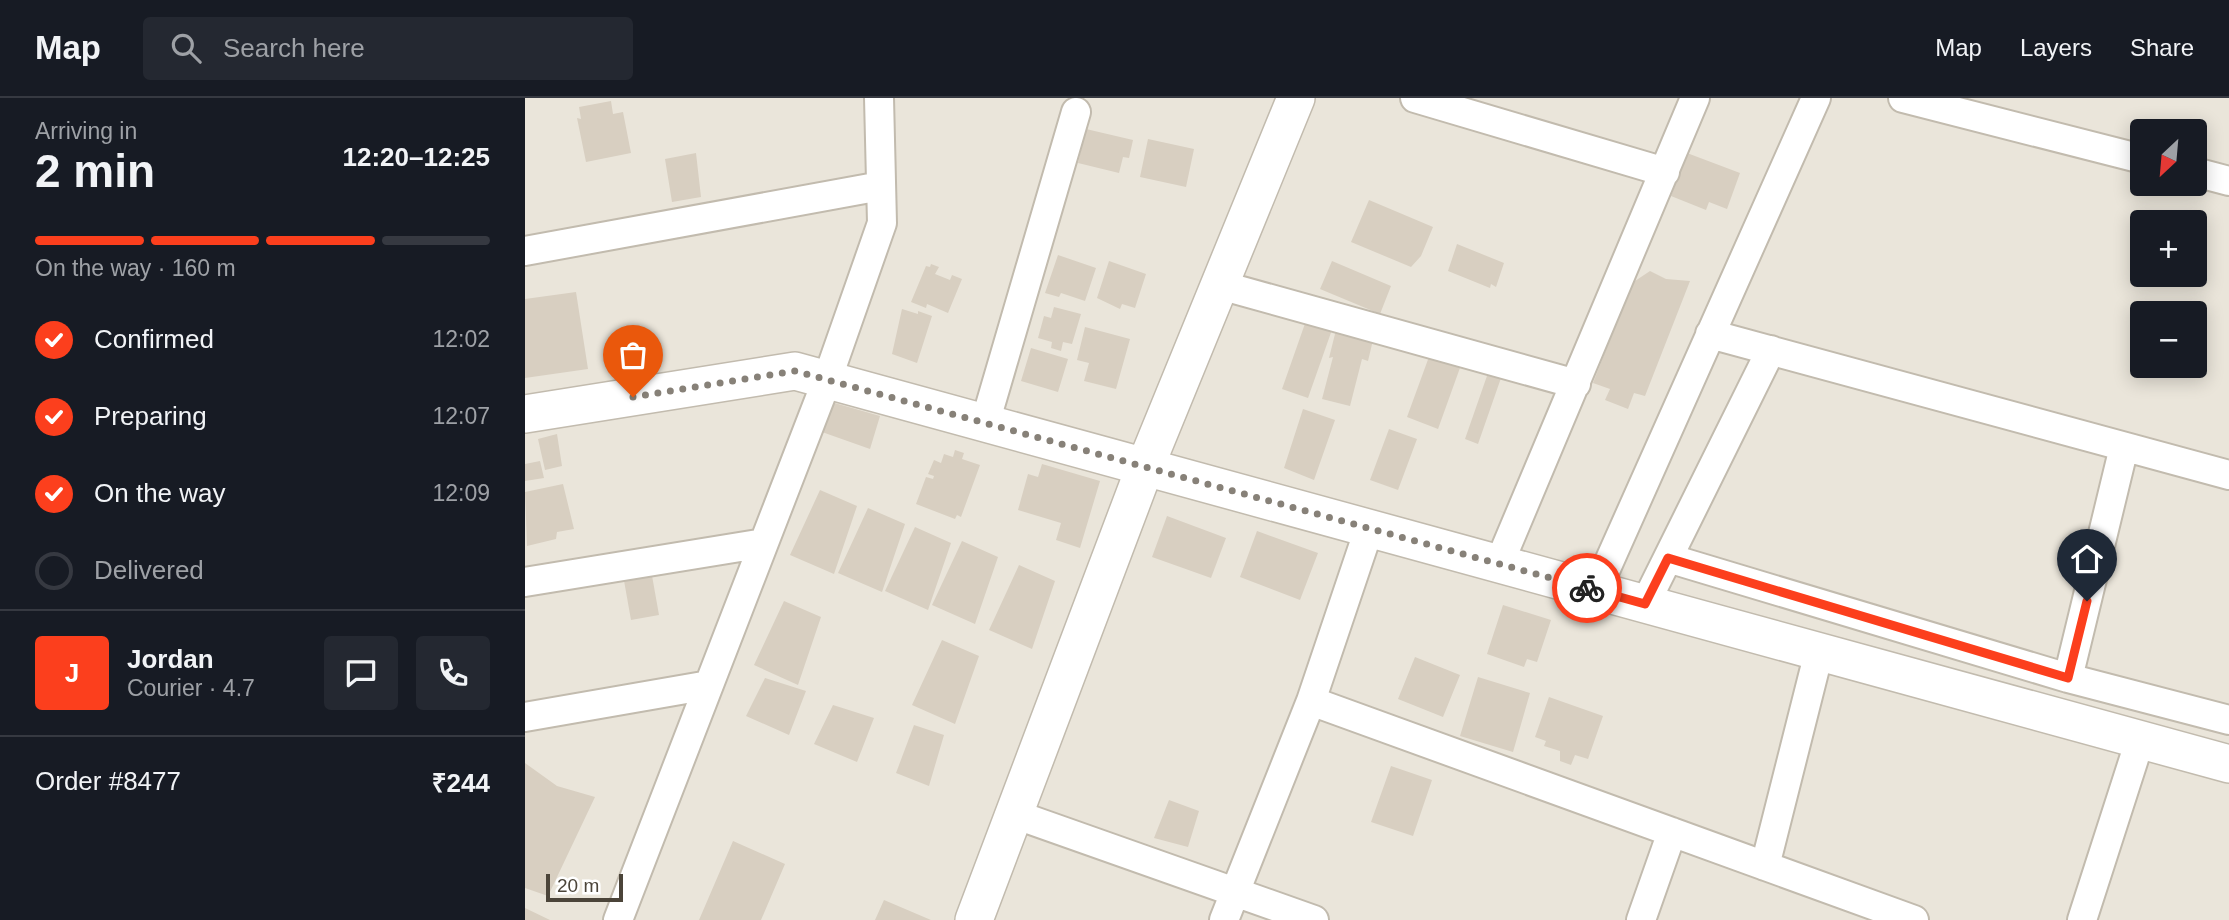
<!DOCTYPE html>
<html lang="en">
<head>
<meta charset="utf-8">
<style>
	body { margin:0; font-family:Helvetica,sans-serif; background:#242831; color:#f1f3f6; height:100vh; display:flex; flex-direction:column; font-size:26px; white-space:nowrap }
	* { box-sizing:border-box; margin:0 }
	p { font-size:23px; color:#9ea1a6 }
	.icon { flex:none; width:38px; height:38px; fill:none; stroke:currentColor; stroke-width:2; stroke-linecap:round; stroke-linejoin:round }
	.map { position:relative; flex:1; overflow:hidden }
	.details { display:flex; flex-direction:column; background:#171b24; width:525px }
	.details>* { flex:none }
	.needle { width:46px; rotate:206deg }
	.fabs { position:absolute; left:1605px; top:21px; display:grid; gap:14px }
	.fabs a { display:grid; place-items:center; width:77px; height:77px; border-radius:7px; background:#171b24; box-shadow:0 4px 18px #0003; font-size:35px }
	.scale { position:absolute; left:21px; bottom:18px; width:77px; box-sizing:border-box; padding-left:7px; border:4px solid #4b4439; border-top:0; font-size:19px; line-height:24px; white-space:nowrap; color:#4b4439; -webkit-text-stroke:5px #fff; paint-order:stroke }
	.pin { position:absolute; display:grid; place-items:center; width:60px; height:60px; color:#fff; margin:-72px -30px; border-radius:50% 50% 50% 0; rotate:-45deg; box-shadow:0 0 7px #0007 }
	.pin .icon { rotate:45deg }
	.courier { position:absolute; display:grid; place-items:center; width:70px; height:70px; margin:-35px; border:5px solid #fc3f1d; border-radius:50%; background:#fff; color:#222; box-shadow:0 2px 9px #0007 }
	.headline em { font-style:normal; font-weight:700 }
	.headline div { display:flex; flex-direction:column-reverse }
	.headline { display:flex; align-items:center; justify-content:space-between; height:119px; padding:0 35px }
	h1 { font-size:46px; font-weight:700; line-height:52px }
	.bar { display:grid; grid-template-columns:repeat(4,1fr); gap:10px 7px; align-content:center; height:84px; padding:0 35px }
	.bar i { height:9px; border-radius:5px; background:#363941 }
	.bar .on { background:#fc3f1d }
	.bar p { grid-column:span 4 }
	.line { display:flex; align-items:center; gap:18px; padding:0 35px; border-top:2px solid #363941 }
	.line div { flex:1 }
	.round { display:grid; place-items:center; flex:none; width:74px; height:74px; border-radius:7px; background:#242831 }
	ol { padding:0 35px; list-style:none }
	li { display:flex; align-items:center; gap:21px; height:77px }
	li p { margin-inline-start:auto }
	li .icon { padding:7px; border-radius:50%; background:#fc3f1d; color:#fff; stroke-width:4 }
	li:last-child { color:#9ea1a6 }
	li i { width:38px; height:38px; border:4px solid #363941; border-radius:50% }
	header { display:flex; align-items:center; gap:42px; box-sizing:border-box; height:98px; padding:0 35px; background:#171b24; border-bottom:2px solid #363941 }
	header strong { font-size:33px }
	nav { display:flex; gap:38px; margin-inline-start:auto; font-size:24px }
	.search { width:490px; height:63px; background:#242831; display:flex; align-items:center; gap:18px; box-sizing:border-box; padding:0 24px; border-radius:7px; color:#9ea1a6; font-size:26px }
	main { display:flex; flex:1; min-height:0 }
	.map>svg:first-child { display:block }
	.residential { fill:#eae5da; fill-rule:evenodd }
	.building { fill:#d8cfc1 }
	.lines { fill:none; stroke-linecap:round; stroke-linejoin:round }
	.minor-casing { stroke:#c2bbae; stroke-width:32 }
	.tertiary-casing { stroke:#c2bbae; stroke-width:40 }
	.minor { stroke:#fff; stroke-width:28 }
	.tertiary { stroke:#fff; stroke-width:37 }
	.done { stroke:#878178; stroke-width:7; stroke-dasharray:0 12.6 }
	.route { stroke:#fc3f1d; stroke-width:9 }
</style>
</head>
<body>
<header>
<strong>Map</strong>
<div class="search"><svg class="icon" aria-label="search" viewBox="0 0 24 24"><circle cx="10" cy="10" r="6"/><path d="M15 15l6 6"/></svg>Search here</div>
<nav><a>Map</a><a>Layers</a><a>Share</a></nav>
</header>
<main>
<section class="details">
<div class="headline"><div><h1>2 min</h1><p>Arriving in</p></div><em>12:20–12:25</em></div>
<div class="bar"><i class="on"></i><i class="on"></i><i class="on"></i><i></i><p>On the way · 160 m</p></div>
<ol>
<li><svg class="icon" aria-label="check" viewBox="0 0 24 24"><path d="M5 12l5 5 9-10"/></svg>Confirmed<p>12:02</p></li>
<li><svg class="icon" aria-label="check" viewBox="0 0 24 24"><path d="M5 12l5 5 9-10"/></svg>Preparing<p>12:07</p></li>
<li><svg class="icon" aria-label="check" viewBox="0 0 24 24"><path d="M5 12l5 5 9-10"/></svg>On the way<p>12:09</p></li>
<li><i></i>Delivered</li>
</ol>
<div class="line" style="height:126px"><b class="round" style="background:#fc3f1d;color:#fff">J</b><div><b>Jordan</b><p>Courier · 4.7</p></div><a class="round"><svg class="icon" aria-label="chat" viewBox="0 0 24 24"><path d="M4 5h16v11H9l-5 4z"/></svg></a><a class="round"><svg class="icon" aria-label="phone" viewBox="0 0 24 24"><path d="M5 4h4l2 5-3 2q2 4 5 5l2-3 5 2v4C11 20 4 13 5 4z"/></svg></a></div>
<div class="line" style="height:91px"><div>Order #8477</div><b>₹244</b></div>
</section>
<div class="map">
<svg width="1704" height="822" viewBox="0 0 1704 822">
	<rect width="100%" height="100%" fill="#f6f3ec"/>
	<path class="residential" d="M0,0H1704V822H0ZM1617,33H1670V86H1617ZM1617,124H1670V177H1617ZM1617,215H1670V268H1617Z"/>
	<path class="building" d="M86,3L88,16L98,14L106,55L61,64L52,20L56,21L54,9Z
		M561,31L608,42L604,60L598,59L594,75L553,65Z
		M623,41L669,51L661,89L615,79Z
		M171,55L176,99L147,104L140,61Z
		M1162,55L1215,75L1202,111L1184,104L1181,112L1146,98Z
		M844,102L908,129L896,158L886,169L826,144Z
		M932,146L979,165L971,189L966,186L965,190L923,173Z
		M533,157L571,170L560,203L536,195L534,199L520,195Z
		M584,163L621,176L610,210L597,206L595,211L572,200Z
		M807,163L866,188L855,216L795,191Z
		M406,166L414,169L410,176L425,182L427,177L437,181L423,215L402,206L401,210L386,204L401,168L405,169Z
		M1125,173L1141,181L1165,183L1120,298L1109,295L1103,311L1080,302L1085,291L1068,285L1107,185Z
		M51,194L63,271L0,280V201Z
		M529,209L556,216L547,246L538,244L536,253L526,250L527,244L513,240L519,218L526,220Z
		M377,211L393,216V213L407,218L392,265L367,256Z
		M783,217L809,226L783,300L757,291Z
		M560,229L605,241L591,291L559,283L564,265L552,262Z
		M811,232L848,242L843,263L837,261L825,308L797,301L808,259L804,260Z
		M506,250L543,261L533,294L496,283Z
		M905,256L936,267L913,331L882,319Z
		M963,275L976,280L953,346L940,341Z
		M306,304L355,318L345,351L297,334Z
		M778,311L810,322L789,382L759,370Z
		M864,331L892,341L873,392L845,382Z
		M32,336L37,368L20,372L13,341Z
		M430,352L439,355L437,361L455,367L436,419L432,417L430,421L391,406L401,379L408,381L409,378L403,376L409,362L416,365L419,356L428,359Z
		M15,363L19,380L0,383V366Z
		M517,366L575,383L555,450L531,442L536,425L493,412L503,376L513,379Z
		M38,386L49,431L32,434L31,441L2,448L0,394Z
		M295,392L332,408L309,476L265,457Z
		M343,410L380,426L357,494L313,475Z
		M642,418L701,440L686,480L627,459Z
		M390,429L426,445L403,512L360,493Z
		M732,433L793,455L775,502L715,479Z
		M437,443L473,459L450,526L407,507Z
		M494,467L530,483L507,551L464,532Z
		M126,472L134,517L106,522L98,477Z
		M259,503L296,519L273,587L229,567Z
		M978,507L1026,522L1012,564L1002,561L999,569L962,556Z
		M417,542L454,558L430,626L387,607Z
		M890,559L935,577L918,619L873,601Z
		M953,579L1005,595L988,654L935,638Z
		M240,580L281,593L264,637L221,618Z
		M1024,599L1078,618L1063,661L1050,657L1046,667L1035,663V653L1019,648L1021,643L1010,639Z
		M308,607L349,620L332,664L289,646Z
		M389,627L419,637L404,688L371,675Z
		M0,665L32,688L70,699L23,798L0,790Z
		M866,668L907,682L888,738L846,724Z
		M644,702L674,713L663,749L629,740Z
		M208,743L260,766L236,822H174Z
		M359,802L406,822H350Z
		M0,810L25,822H0Z"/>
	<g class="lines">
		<defs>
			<path id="minor" d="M890,0L1140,74
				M1378,0L1617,61
				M1670,74L1704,83
				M0,153L356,88
				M695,187L1051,286
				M1185,236L1704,377
				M460,325L551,14
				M1143,460L1543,580L1704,622
				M974,466L1170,0
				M0,484L239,445
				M1071,493L1291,0
				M1120,506L1246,252
				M1543,580L1599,349
				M786,603L1389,822
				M0,619L184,587
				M489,716L789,822
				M1240,768L1294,554
				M93,822L302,282L357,125L354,0
				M699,822L786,603L844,431
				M1116,822L1147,734
				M1557,822L1615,642"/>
			<path id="tertiary" d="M0,316L270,273L1704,666
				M449,822L620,369L771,0"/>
		</defs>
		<use href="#minor" class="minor-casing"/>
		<use href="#tertiary" class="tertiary-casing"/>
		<use href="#minor" class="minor"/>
		<use href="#tertiary" class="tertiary"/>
	</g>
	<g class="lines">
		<path class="done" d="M108,299L270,273L1062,490"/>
		<path class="route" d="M1062,490L1120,506L1143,460L1543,580L1562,503"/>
	</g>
</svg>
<div class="fabs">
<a><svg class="needle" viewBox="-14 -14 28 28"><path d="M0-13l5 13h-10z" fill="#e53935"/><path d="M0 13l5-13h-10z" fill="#9ea1a6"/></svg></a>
<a>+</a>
<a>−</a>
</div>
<div class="scale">20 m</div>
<div class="pin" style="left:108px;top:299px;background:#ea580c"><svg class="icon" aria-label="bag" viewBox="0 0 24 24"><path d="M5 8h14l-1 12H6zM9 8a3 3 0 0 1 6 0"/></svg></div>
<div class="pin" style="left:1562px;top:503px;background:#1f2937"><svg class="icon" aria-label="home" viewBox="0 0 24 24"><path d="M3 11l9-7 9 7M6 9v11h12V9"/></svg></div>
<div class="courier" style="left:1062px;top:490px"><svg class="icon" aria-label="bike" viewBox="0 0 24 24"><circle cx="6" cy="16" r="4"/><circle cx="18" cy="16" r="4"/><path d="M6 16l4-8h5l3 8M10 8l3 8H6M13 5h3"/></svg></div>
</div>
</main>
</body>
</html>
